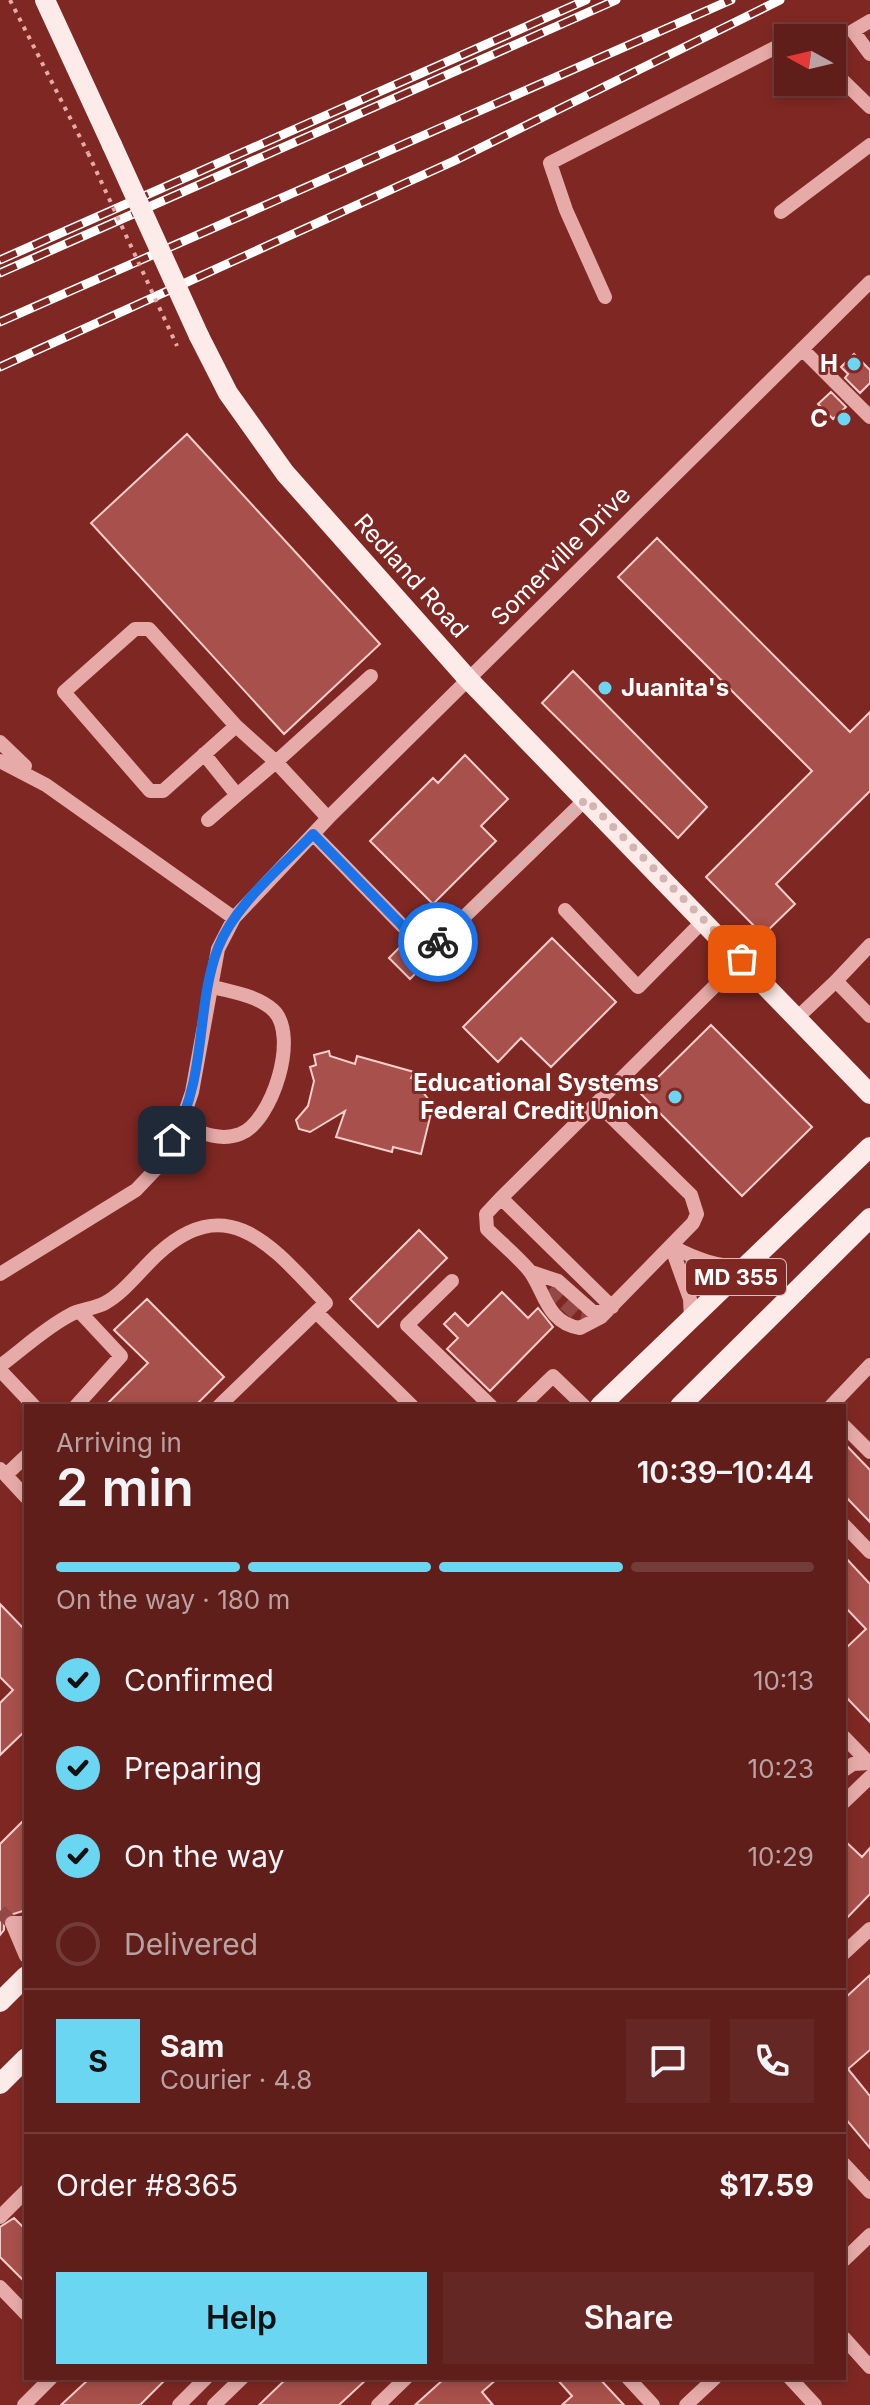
<!DOCTYPE html>
<html lang="en">
<head>
<meta charset="utf-8">
<style>
	body { margin:0; font-family:Inter,sans-serif; background:#652723; color:#f1f3f6; height:100vh; display:flex; flex-direction:column; font-size:30px; white-space:nowrap }
	* { box-sizing:border-box; margin:0 }
	p { font-size:26px; color:#baa2a2 }
	.icon { flex:none; width:44px; height:44px; fill:none; stroke:currentColor; stroke-width:2; stroke-linecap:round; stroke-linejoin:round }
	.map { position:relative; flex:1; overflow:hidden }
	.drawer { position:absolute; left:24px; top:1404px; width:822px; height:976px; display:flex; flex-direction:column; background:#5f1e1a; border-radius:0px; box-shadow:0 4px 12px #0003,0 0 0 2px #733c39 }
	.drawer>* { flex:none }
	.needle { width:52px; rotate:278deg }
	.tools { position:absolute; left:774px; top:24px; display:grid; gap:16px }
	.tools a { display:grid; place-items:center; width:72px; height:72px; border-radius:0px; background:#5f1e1a; box-shadow:0 4px 12px #0003,0 0 0 2px #733c39; font-size:40px }
	.pin { position:absolute; display:grid; place-items:center; width:68px; height:68px; color:#fff; margin:-34px; border-radius:16px; box-shadow:0 4px 12px #0006 }
	.courier { position:absolute; display:grid; place-items:center; width:80px; height:80px; margin:-40px; border:6px solid #1a73e8; border-radius:50%; background:#fff; color:#222; box-shadow:0 2px 10px #0007 }
	.overview em { font-style:normal; font-weight:600 }
	.overview div { display:flex; flex-direction:column-reverse }
	.overview { display:flex; align-items:center; justify-content:space-between; height:136px; padding:0 32px }
	h1 { font-size:52px; font-weight:600; line-height:60px }
	.bar { display:grid; grid-template-columns:repeat(4,1fr); gap:12px 8px; align-content:center; height:96px; padding:0 32px }
	.bar i { height:10px; border-radius:6px; background:#733c39 }
	.bar .active { background:#6bd6f2 }
	.bar p { grid-column:span 4 }
	.line { display:flex; align-items:center; gap:20px; padding:0 32px; border-top:2px solid #733c39 }
	.line div { flex:1 }
	.round { display:grid; place-items:center; flex:none; width:84px; height:84px; border-radius:0px; background:#652723 }
	ol { padding:0 32px; list-style:none }
	li { display:flex; align-items:center; gap:24px; height:88px }
	li p { margin-inline-start:auto }
	li .icon { padding:8px; border-radius:50%; background:#6bd6f2; color:#111; stroke-width:4 }
	li:last-child { color:#baa2a2 }
	li i { width:44px; height:44px; border:4px solid #733c39; border-radius:50% }
	.cta { display:flex; gap:16px; margin-top:auto; padding:16px 32px }
	.cta a { flex:1; height:92px; border-radius:0px; background:#6bd6f2; color:#111; font-size:32px; font-weight:600; line-height:92px; text-align:center }
	.cta a+a { background:#652723; color:#f1f3f6 }
	.map>svg:first-child { display:block }
	.building { fill:#a8504b; stroke:#f5cdcb; stroke-width:2 }
	.lines { fill:none; stroke-linecap:round; stroke-linejoin:round }
	.minor-tunnel { stroke:#924844; stroke-width:14; stroke-dasharray:14 7; stroke-linecap:butt }
	.path { stroke:#e6aba8; stroke-width:4; stroke-dasharray:4 6; stroke-linecap:butt }
	.minor { stroke:#e6aba8; stroke-width:14 }
	.major { stroke:#fdebe9; stroke-width:20 }
	.rail-casing { stroke:#fff; stroke-width:9 }
	.rail { stroke:#7f2823; stroke-width:6; stroke-dasharray:18; stroke-linecap:butt }
	.path-bridge { stroke:#e6aba8; stroke-width:4; stroke-dasharray:4 6; stroke-linecap:butt }
	.major-bridge { stroke:#fdebe9; stroke-width:20 }
	.done { stroke:#d2b4b2; stroke-width:8; stroke-dasharray:0 14.4 }
	.route { stroke:#1a73e8; stroke-width:10 }
	.poi-dot { fill:#6bd6f2; stroke:#7f2823; stroke-width:3 }
	.labels { text-anchor:middle; stroke-width:6; stroke-linejoin:round; paint-order:stroke }
	.shield { fill:#7f2823; stroke:#d9bebd; stroke-width:2 }
	.shield-label { font-size:22px; font-weight:bold; fill:#fff }
	.poi-label { font-size:24px; font-weight:bold; fill:#fff; stroke:#7f2823; text-anchor:end }
	.street-label { font-size:24px; fill:#fff; stroke:#7f2823 }
</style>
</head>
<body>
<div class="map">
<svg width="870" height="2405" viewBox="0 0 870 2405">
	<rect width="100%" height="100%" fill="#7f2823"/>
	<path class="building" d="M854,354L870,370V383L860,393L845,378L848,374L841,367Z
		M831,392L846,407L833,419L818,404Z
		M187,434L380,644L284,734L91,523Z
		M657,538L850,732L870,712V791L776,884L795,904L763,935L706,877L812,771L618,577Z
		M573,671L707,807L678,838L542,703Z
		M465,755L508,799L481,826L496,841L433,904L370,841L433,778L438,783Z
		M552,938L616,1002L551,1067L521,1038L498,1062L463,1027Z
		M403,944L424,965L410,979L389,958Z
		M711,1025L812,1127L742,1196L641,1094Z
		M329,1051L330,1056L355,1064L357,1056L414,1072L411,1078L419,1080L418,1086L433,1105L421,1154L393,1147L392,1152L336,1137L345,1111L310,1132L299,1129L296,1120L308,1106L314,1081L310,1067L316,1065L314,1055Z
		M419,1230L447,1258L378,1327L350,1299Z
		M502,1292L528,1318L538,1308L553,1327L490,1391L447,1349L458,1338L444,1324L455,1313L468,1326Z
		M147,1299L224,1377L195,1406H105L148,1363L114,1330Z
		M844,1443L870,1470V1522L844,1495Z
		M844,1556L870,1584V1722L844,1695V1650L866,1629L844,1606Z
		M0,1604L26,1631V1730L0,1755V1703L13,1690L0,1677Z
		M26,1818V1910L4,1917V1930L0,1935V1844Z
		M844,1840L862,1857L870,1848V1894L844,1921Z
		M870,1975V2050L848,2069L870,2096V2148L844,2117V1999Z
		M14,2218L26,2230V2283L0,2257V2227Z
		M90,2378H167L140,2405H61Z
		M287,2378H368L339,2405H259Z
		M445,2378H498L482,2392L493,2405H415Z
		M556,2378H599L624,2405H562L572,2396Z"/>
	<g class="lines">
		<path class="minor-tunnel" d="M534,1275L580,1317L596,1321
			M0,1911L12,1923"/>
		<path class="path" d="M10,0L88,153"/>
		<path class="minor" d="M870,21L853,31L870,54
			M832,70L870,107
			M781,212L870,145
			M605,297L566,210L550,163L788,41
			M802,349L870,417
			M236,726L163,791H150L64,692L135,629H149L236,726L276,762L237,795
			M0,742L25,766
			M204,754L237,795L208,820
			M0,761L46,785L234,918
			M328,818L276,762L371,676
			M313,834L428,952L586,799
			M565,910L638,987L704,920
			M836,981L870,945
			M798,1017L836,981L870,1016
			M597,1103L691,1195L697,1214L693,1223L601,1317L580,1328C545,1323 544,1287 528,1269C516,1255 500,1242 487,1229L486,1214L501,1198L742,959
			M181,1124C200,1132 219,1142 240,1134C272,1122 300,1035 273,1010C257,995 230,992 210,986
			M501,1198L612,1307
			M671,1246C696,1259 717,1267 746,1267
			M671,1246L690,1299L691,1320
			M531,1272L558,1281L593,1312H606
			M0,1274L136,1190L155,1170L181,1124L192,1092L218,949L234,918L331,815L870,282
			M452,1281L407,1325L491,1406
			M0,1366C23,1349 45,1328 70,1315C80,1309 94,1309 105,1303C125,1292 142,1268 159,1253C230,1188 276,1251 326,1303L316,1312
			M0,1370L34,1406
			M76,1406L121,1356L79,1311
			M219,1406L316,1312L412,1406
			M522,1406L553,1376L584,1406
			M831,1406L870,1365
			M844,1426L870,1452
			M0,1469L26,1497
			M6,1475L26,1456
			M844,1525L870,1552
			M844,1737L869,1763
			M844,1770L853,1764L870,1763
			M844,1802L870,1777
			M26,1923H12L26,1956
			M844,1953L870,1929
			M844,2164L870,2192
			M0,2217L26,2191
			M844,2260L870,2235
			M0,2287L26,2314
			M844,2338L870,2367
			M628,2378L653,2405
			M790,2378L815,2405
			M24,2405L51,2378
			M179,2405L206,2378
			M214,2405L242,2378
			M378,2405L406,2378
			M686,2405L715,2378"/>
		<path class="major" d="M45,0L112,145
			M199,336L228,393L285,473L468,679L870,1094
			M600,1406L870,1147
			M680,1406L870,1218
			M0,2002L26,1976
			M0,2084L26,2058"/>
		<defs>
			<path id="rail" d="M0,260L586,0
				M0,273L616,0
				M0,322L731,0
				M0,367L454,161L780,0"/>
		</defs>
		<use href="#rail" class="rail-casing"/>
		<use href="#rail" class="rail"/>
		<path class="path-bridge" d="M88,153L177,346"/>
		<path class="major-bridge" d="M112,145L199,336"/>
	</g>
	<g class="lines">
		<path class="done" d="M438,942L586,799L742,959"/>
		<path class="route" d="M172,1140C208,1076 195,1009 218,948C235,904 281,868 313,834L428,952L438,942"/>
	</g>
	<g class="poi-dot">
		<circle cx="854" cy="364" r="8"/>
		<circle cx="844" cy="419" r="8"/>
		<circle cx="605" cy="688" r="8"/>
		<circle cx="675" cy="1097" r="8"/>
	</g>
	<g class="labels">
		<rect class="shield" x="686" y="1259" width="100" height="36" rx="6"/>
		<g class="shield-label">
			<text x="736" y="1285">MD 355</text>
		</g>
		<g class="poi-label">
			<text x="838" y="372">H</text>
			<text x="828" y="427">C</text>
			<text x="621" y="696" text-anchor="start">Juanita's</text>
			<text x="659" y="1091">Educational Systems<tspan x="659" dy="28">Federal Credit Union</tspan></text>
		</g>
		<g class="street-label">
			<text transform="translate(561 556) rotate(-45)" y="8">Somerville Drive</text>
			<text transform="translate(411 576) rotate(48)" y="8">Redland Road</text>
		</g>
	</g>
</svg>
<div class="tools">
<a><svg class="needle" viewBox="-14 -14 28 28"><path d="M0-13l5 13h-10z" fill="#e53935"/><path d="M0 13l5-13h-10z" fill="#baa2a2"/></svg></a>
</div>
<div class="pin" style="left:742px;top:959px;background:#ea580c"><svg class="icon" aria-label="bag" viewBox="0 0 24 24"><path d="M5 8h14l-1 12H6zM9 8a3 3 0 0 1 6 0"/></svg></div>
<div class="pin" style="left:172px;top:1140px;background:#1f2937"><svg class="icon" aria-label="home" viewBox="0 0 24 24"><path d="M3 11l9-7 9 7M6 9v11h12V9"/></svg></div>
<div class="courier" style="left:438px;top:942px"><svg class="icon" aria-label="bike" viewBox="0 0 24 24"><circle cx="6" cy="16" r="4"/><circle cx="18" cy="16" r="4"/><path d="M6 16l4-8h5l3 8M10 8l3 8H6M13 5h3"/></svg></div>
<section class="drawer">
<div class="overview"><div><h1>2 min</h1><p>Arriving in</p></div><em>10:39–10:44</em></div>
<div class="bar"><i class="active"></i><i class="active"></i><i class="active"></i><i></i><p>On the way · 180 m</p></div>
<ol>
<li><svg class="icon" aria-label="check" viewBox="0 0 24 24"><path d="M5 12l5 5 9-10"/></svg>Confirmed<p>10:13</p></li>
<li><svg class="icon" aria-label="check" viewBox="0 0 24 24"><path d="M5 12l5 5 9-10"/></svg>Preparing<p>10:23</p></li>
<li><svg class="icon" aria-label="check" viewBox="0 0 24 24"><path d="M5 12l5 5 9-10"/></svg>On the way<p>10:29</p></li>
<li><i></i>Delivered</li>
</ol>
<div class="line" style="height:144px"><b class="round" style="background:#6bd6f2;color:#111">S</b><div><b>Sam</b><p>Courier · 4.8</p></div><a class="round"><svg class="icon" aria-label="chat" viewBox="0 0 24 24"><path d="M4 5h16v11H9l-5 4z"/></svg></a><a class="round"><svg class="icon" aria-label="phone" viewBox="0 0 24 24"><path d="M5 4h4l2 5-3 2q2 4 5 5l2-3 5 2v4C11 20 4 13 5 4z"/></svg></a></div>
<div class="line" style="height:104px"><div>Order #8365</div><b>$17.59</b></div>
<div class="cta"><a>Help</a><a>Share</a></div>
</section>
</div>
</body>
</html>
